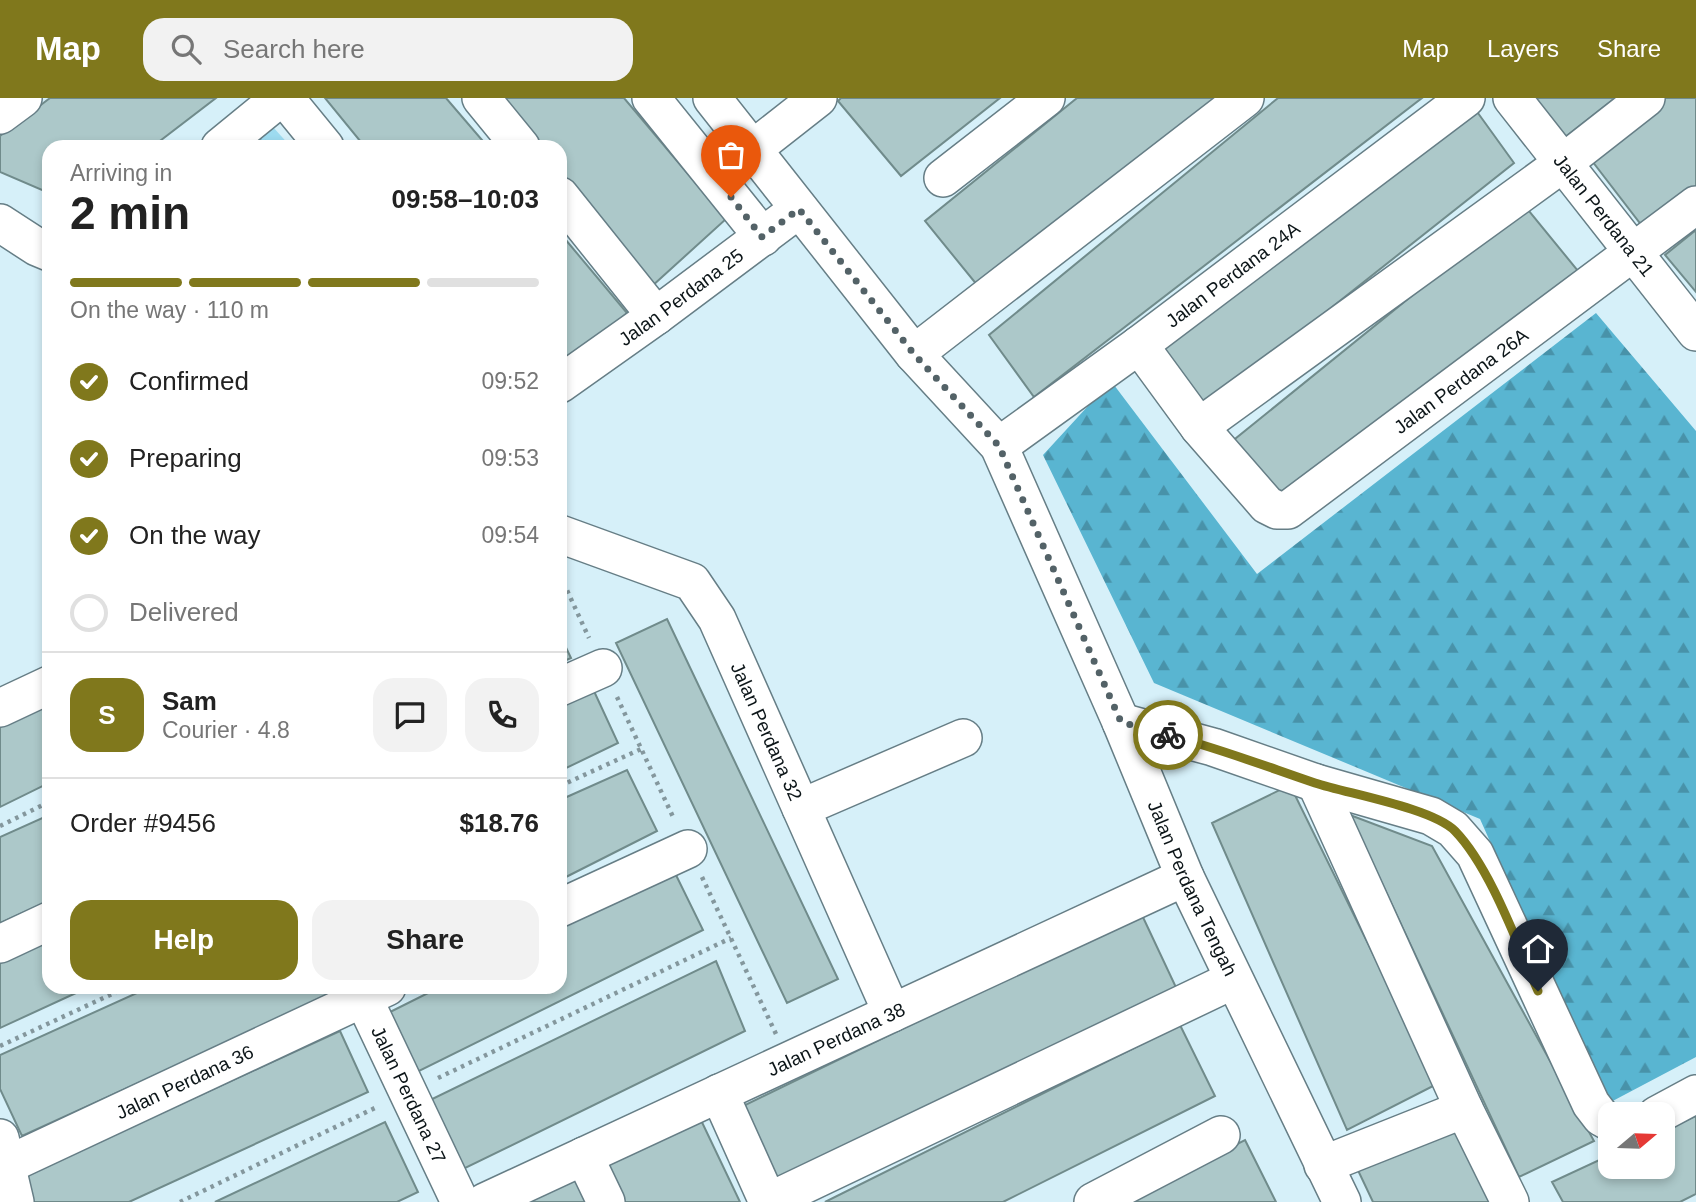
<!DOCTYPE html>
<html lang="en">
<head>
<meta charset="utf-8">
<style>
	body { margin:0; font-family:Helvetica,sans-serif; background:#f2f2f2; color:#222; height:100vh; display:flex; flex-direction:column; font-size:26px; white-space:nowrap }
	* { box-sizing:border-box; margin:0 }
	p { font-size:23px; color:#767676 }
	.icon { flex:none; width:38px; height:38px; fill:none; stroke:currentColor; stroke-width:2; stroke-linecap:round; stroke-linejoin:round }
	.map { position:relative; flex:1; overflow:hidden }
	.sheet { position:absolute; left:42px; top:42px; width:525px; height:854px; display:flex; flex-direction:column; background:#fff; border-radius:21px; box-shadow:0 4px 10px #0003 }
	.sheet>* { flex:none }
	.needle { width:46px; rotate:71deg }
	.fabs { position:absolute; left:1598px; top:1004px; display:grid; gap:14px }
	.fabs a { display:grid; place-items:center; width:77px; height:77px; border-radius:14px; background:#fff; box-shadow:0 4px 10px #0003; font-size:35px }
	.pin { position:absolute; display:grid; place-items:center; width:60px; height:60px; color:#fff; margin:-72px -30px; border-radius:50% 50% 50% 0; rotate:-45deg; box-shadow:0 0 7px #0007 }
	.pin .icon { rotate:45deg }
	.courier { position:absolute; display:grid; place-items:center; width:70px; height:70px; margin:-35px; border:5px solid #80781c; border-radius:50%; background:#fff; color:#222; box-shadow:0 2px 9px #0007 }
	.summary em { font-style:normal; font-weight:700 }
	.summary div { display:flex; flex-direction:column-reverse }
	.summary { display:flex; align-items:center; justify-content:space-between; height:119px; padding:0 28px }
	h1 { font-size:46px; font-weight:700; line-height:52px }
	.bar { display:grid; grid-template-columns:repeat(4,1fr); gap:10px 7px; align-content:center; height:84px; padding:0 28px }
	.bar i { height:9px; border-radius:5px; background:#e0e0e0 }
	.bar .on { background:#80781c }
	.bar p { grid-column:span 4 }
	.line { display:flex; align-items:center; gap:18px; padding:0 28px; border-top:2px solid #e0e0e0 }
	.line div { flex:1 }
	.round { display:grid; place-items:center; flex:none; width:74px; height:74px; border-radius:21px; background:#f2f2f2 }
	ol { padding:0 28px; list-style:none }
	li { display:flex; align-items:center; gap:21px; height:77px }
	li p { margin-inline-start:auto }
	li .icon { padding:7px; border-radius:50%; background:#80781c; color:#fff; stroke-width:4 }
	li:last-child { color:#767676 }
	li i { width:38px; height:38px; border:4px solid #e0e0e0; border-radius:50% }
	.button { display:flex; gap:14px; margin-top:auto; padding:14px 28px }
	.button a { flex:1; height:80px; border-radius:21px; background:#80781c; color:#fff; font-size:28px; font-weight:700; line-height:80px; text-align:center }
	.button a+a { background:#f2f2f2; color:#222 }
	header { display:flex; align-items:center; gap:42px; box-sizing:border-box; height:98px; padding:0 35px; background:#80781c; color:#fff }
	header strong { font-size:33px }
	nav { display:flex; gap:38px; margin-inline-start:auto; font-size:24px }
	.search { width:490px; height:63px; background:#f2f2f2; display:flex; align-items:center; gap:18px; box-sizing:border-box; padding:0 24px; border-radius:21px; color:#767676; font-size:26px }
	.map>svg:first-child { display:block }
	.forest { fill:url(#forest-firs) }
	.park { fill:url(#park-tufts) }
	.building { fill:#acc8c9; stroke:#708b8b; stroke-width:2 }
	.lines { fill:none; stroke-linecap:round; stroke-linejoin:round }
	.minor-casing { stroke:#667e86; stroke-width:40 }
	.path { stroke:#84979d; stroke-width:4.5; stroke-dasharray:3.5 5; stroke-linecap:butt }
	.minor { stroke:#fff; stroke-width:37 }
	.done { stroke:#536267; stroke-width:7; stroke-dasharray:0 12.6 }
	.route { stroke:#80781c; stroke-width:9 }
	.labels { text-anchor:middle; stroke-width:5; stroke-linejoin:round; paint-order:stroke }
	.street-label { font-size:19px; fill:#0c1518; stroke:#f0fafe }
</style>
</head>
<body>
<header>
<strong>Map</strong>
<div class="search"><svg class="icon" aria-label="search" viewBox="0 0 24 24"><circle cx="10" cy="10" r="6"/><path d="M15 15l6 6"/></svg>Search here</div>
<nav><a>Map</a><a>Layers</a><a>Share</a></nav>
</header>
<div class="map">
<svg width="1696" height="1104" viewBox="0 0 1696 1104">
	<defs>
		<pattern id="forest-firs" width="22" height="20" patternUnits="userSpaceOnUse" patternTransform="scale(1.75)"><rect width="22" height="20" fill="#59b5d1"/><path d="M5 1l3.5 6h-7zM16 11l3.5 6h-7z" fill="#4892a9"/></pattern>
		<pattern id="park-tufts" width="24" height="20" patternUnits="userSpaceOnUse" patternTransform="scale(1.75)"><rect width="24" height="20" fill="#9ddbf0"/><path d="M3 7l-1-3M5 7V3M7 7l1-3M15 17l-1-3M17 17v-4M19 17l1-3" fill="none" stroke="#86bbcd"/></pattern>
	</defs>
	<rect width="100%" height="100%" fill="#d6f0f9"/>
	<path class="forest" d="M1596,215L1696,333V959L1607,1006L1480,721L1154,585L1043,357L1111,283L1257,476Z"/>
	<path class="park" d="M273,29L291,49H247Z"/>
	<path class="building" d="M50,0H216L152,49H49V95L0,74V38Z
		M325,0H446L488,49H365Z
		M499,0H624L726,121L651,189L560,76V49H539Z
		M841,0H1000L901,78L838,3Z
		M1077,0H1227L982,193L925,123Z
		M1278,0H1422L1034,299L989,237Z
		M1534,0H1615L1564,40Z
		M1664,0H1696V93L1646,133L1589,59Z
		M1470,4L1514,65L1202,312L1158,247Z
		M1524,107L1583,179L1277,409L1230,345Z
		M1696,132V194L1665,157Z
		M560,135L627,215L560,276Z
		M667,521L838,881L787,905L616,545Z
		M560,537L571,560L560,565Z
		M593,591L618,645L560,673V606Z
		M49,600V685L0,709V624Z
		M627,672L657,733L560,782V702Z
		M1290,687L1437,986L1347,1032L1212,725Z
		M49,717V803L0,825V739Z
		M1350,717L1432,748L1594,1043L1519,1079Z
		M674,773L703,832L413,976L384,917L440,889H560V830Z
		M1141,815L1181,900L780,1095L739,1010Z
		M49,836V889H89L0,930V859Z
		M716,863L745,933L457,1074L422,1006Z
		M150,889H325L329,898L22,1038L0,991V957Z
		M1180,927L1215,998L1003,1104H825Z
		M340,933L368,994L129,1104H25L15,1082Z
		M699,1018L740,1104H621L602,1064Z
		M1696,1018V1096L1680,1104H1563L1552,1084L1610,1057V1069H1662V1034Z
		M1452,1023L1491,1104H1373L1355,1066Z
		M385,1024L418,1094L397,1104H215Z
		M1245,1042L1276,1104H1122Z
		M576,1067L593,1104H500Z"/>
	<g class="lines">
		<defs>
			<g id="minor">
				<path d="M285,0L325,49"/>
				<path d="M481,0L521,49"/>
				<path d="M651,0L763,139"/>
				<path id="s1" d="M712,0L914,256L999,348L1121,624L1185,779L1342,1104"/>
				<path id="s2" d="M1512,0L1696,234"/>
				<path d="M0,17L23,0"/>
				<path d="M220,49L280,0"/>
				<path d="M753,51L818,0"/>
				<path d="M943,80L1046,0"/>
				<path d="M560,98L656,218"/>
				<path d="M0,125L37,149L49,154"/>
				<path id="s3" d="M1139,247L1199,329L1267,407L1277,412H1288L1696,107"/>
				<path d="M914,256L1245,0"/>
				<path id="s4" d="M560,286L656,218L799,111"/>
				<path d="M1199,329L1563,65L1646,0"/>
				<path id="s5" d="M999,348L1139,247L1466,0"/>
				<path id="s6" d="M560,436L692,484L717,521L892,915"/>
				<path d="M560,589L603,570"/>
				<path d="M0,610L49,587"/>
				<path d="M1121,624L1213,649L1316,685L1431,718L1453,731L1475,756L1591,1006L1601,1019L1610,1024"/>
				<path d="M1316,685L1464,1011L1510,1104"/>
				<path d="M801,710L963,640"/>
				<path d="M560,810L688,751"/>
				<path d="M0,846L49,823"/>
				<path id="s7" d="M358,889L460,1104"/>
				<path d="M719,995L768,1104L1233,882"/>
				<path d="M1657,1017L1696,996"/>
				<path d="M0,1040L15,1104"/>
				<path d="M584,1058L606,1104"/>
				<path id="s8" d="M7,1067L387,889"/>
				<path d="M1323,1067L1464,1011"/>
				<path id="s9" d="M485,1104L1185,779"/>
				<path d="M1093,1104L1221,1037"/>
			</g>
		</defs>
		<use href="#minor" class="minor-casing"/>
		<path class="path" d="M560,477L589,540
			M617,599L674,721
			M560,688L641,651
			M0,728L49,704
			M702,779L776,936
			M0,948L127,889
			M438,980L731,840
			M180,1104L379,1008"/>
		<use href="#minor" class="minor"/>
	</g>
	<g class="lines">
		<path class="done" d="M731,99L762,139L799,111L914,256L999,348L1121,624L1168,637"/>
		<path class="route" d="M1168,637C1218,650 1265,668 1315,685C1349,696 1432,710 1455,733C1490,769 1517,845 1538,893"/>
	</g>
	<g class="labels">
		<g class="street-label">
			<text dy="7" stroke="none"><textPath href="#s2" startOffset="149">Jalan Perdana 21</textPath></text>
			<text dy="7" stroke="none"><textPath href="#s5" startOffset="290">Jalan Perdana 24A</textPath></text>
			<text dy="7" stroke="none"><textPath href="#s4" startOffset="149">Jalan Perdana 25</textPath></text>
			<text dy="7" stroke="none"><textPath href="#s3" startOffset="443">Jalan Perdana 26A</textPath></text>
			<text dy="7" stroke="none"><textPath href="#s6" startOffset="308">Jalan Perdana 32</textPath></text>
			<text dy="7" stroke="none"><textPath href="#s1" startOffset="934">Jalan Perdana Tengah</textPath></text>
			<text dy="7" stroke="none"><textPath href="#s9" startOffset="387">Jalan Perdana 38</textPath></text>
			<text dy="7" stroke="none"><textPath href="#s8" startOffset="196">Jalan Perdana 36</textPath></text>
			<text dy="7" stroke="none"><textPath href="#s7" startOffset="119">Jalan Perdana 27</textPath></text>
		</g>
	</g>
</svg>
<div class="fabs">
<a><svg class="needle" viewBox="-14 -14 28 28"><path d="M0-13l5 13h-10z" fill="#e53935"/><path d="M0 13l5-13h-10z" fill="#767676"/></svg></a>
</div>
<div class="pin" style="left:731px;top:99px;background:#ea580c"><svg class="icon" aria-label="bag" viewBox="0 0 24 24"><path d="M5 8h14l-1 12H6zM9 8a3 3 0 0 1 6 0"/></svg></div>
<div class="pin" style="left:1538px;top:893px;background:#1f2937"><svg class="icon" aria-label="home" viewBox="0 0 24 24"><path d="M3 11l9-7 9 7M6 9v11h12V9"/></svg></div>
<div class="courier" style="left:1168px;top:637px"><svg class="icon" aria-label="bike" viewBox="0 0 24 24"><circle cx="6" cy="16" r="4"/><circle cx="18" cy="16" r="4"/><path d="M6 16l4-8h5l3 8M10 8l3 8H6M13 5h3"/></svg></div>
<section class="sheet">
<div class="summary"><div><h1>2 min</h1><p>Arriving in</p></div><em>09:58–10:03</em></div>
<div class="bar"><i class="on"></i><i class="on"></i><i class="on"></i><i></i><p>On the way · 110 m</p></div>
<ol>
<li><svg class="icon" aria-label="check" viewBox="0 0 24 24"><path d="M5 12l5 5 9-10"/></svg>Confirmed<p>09:52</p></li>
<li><svg class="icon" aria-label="check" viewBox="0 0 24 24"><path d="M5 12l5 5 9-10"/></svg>Preparing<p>09:53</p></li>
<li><svg class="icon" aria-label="check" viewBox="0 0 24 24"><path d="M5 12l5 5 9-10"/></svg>On the way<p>09:54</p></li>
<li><i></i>Delivered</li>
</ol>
<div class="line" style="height:126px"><b class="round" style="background:#80781c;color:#fff">S</b><div><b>Sam</b><p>Courier · 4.8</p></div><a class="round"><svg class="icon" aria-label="chat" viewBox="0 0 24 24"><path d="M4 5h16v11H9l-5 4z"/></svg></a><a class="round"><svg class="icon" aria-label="phone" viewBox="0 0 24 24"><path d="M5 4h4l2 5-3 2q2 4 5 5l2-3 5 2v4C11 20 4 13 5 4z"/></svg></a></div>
<div class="line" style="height:91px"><div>Order #9456</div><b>$18.76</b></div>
<div class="button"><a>Help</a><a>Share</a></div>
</section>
</div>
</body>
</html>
